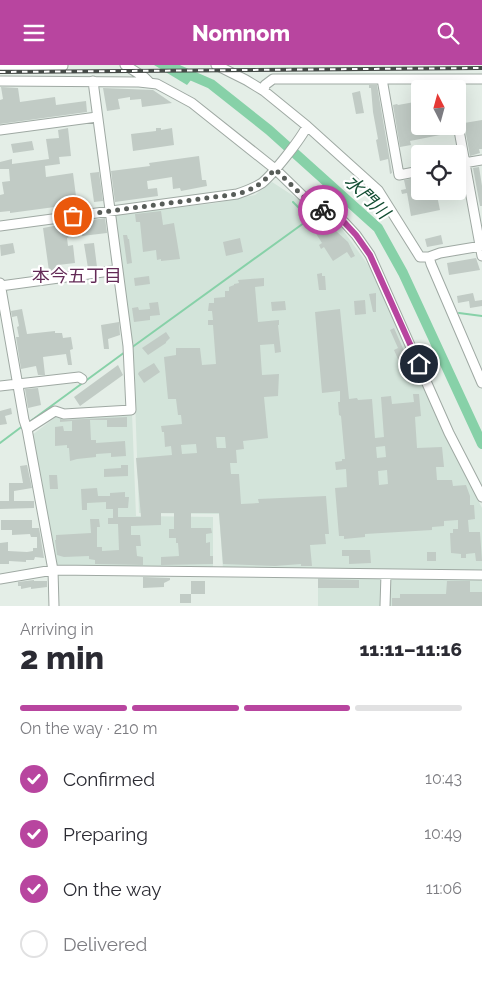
<!DOCTYPE html>
<html lang="en">
<head>
<meta charset="utf-8">
<style>
	body { margin:0; font-family:Raleway,"Noto Sans JP",sans-serif; background:#f2f2f3; color:#2b2b33; height:100vh; display:flex; flex-direction:column; font-size:19px; white-space:nowrap }
	* { box-sizing:border-box; margin:0 }
	p { font-size:16px; color:#7c7c81 }
	.icon { flex:none; width:28px; height:28px; fill:none; stroke:currentColor; stroke-width:2; stroke-linecap:round; stroke-linejoin:round }
	.map { position:relative; height:541px; overflow:hidden }
	.panel { display:flex; flex-direction:column; background:#fff; flex:1 }
	.panel>* { flex:none }
	.needle { width:32px; rotate:354deg }
	.controls { position:absolute; left:411px; top:15px; display:grid; gap:10px }
	.controls a { display:grid; place-items:center; width:55px; height:55px; border-radius:5px; background:#fff; box-shadow:0 5px 20px #0002; font-size:25px }
	.pin { position:absolute; display:grid; place-items:center; width:42px; height:42px; color:#fff; margin:-21px; border:2px solid #fff; border-radius:50%; box-shadow:0 1px 5px #0007 }
	.courier { position:absolute; display:grid; place-items:center; width:50px; height:50px; margin:-25px; border:4px solid #b8459f; border-radius:50%; background:#fff; color:#222; box-shadow:0 1px 6px #0007 }
	.overview em { font-style:normal; font-weight:800 }
	.overview div { display:flex; flex-direction:column-reverse }
	.overview { display:flex; align-items:center; justify-content:space-between; height:85px; padding:0 20px }
	h1 { font-size:32px; font-weight:800; line-height:38px }
	.bar { display:grid; grid-template-columns:repeat(4,1fr); gap:8px 5px; align-content:center; height:60px; padding:0 20px }
	.bar i { height:6px; border-radius:4px; background:#e1e1e2 }
	.bar .current { background:#b8459f }
	.bar p { grid-column:span 4 }
	ol { padding:0 20px; list-style:none }
	li { display:flex; align-items:center; gap:15px; height:55px }
	li p { margin-inline-start:auto }
	li .icon { padding:5px; border-radius:50%; background:#b8459f; color:#fff; stroke-width:4 }
	li:last-child { color:#7c7c81 }
	li i { width:28px; height:28px; border:2px solid #e1e1e2; border-radius:50% }
	header { display:flex; justify-content:space-between; align-items:center; height:65px; padding:0 20px; background:#b8459f; color:#fff; font-size:22px; font-weight:800 }
	.map>svg:first-child { display:block }
	.built { fill:#d3e4da }
	.water { fill:#87d1a8 }
	.lines { fill:none; stroke-linecap:round; stroke-linejoin:round }
	.stream { stroke:#87d1a8; stroke-width:2 }
	.river { stroke:#87d1a8; stroke-width:10 }
	.building { fill:#c1cbc5; fill-rule:evenodd }
	.minor-casing { stroke:#9fa9a3; stroke-width:11 }
	.minor { stroke:#fff; stroke-width:9 }
	.rail-casing { stroke:#454a47; stroke-width:4 }
	.rail { stroke:#fff; stroke-width:2; stroke-dasharray:5.5; stroke-linecap:butt }
	.done { stroke:#585d59; stroke-width:5; stroke-dasharray:0 9 }
	.route { stroke:#b8459f; stroke-width:6 }
	.labels { text-anchor:middle; stroke-width:4.5; stroke-linejoin:round; paint-order:stroke }
	.water-label { font-size:18px; font-style:italic; fill:#124d32; stroke:#fff }
	.neighbourhood-label { font-size:18px; fill:#642b57; stroke:#fff }
</style>
</head>
<body>
<header><svg class="icon" aria-label="menu" viewBox="0 0 24 24"><path d="M4 6h16M4 12h16M4 18h16"/></svg>Nomnom<svg class="icon" aria-label="search" viewBox="0 0 24 24"><circle cx="10" cy="10" r="6"/><path d="M15 15l6 6"/></svg></header>
<div class="map">
<svg width="482" height="541" viewBox="0 0 482 541">
	<rect width="100%" height="100%" fill="#e4eee7"/>
	<path class="built" d="M272,117L340,161L371,204L433,343L482,443V508L223,504L219,449L139,448L134,305L113,150L216,138L255,130Z
		M132,348L136,451L213,452V504L61,503L56,499L32,370L57,351Z
		M318,511L482,513V541H318Z"/>
	<path class="water" d="M154,0H179L195,10L187,20Z"/>
	<g class="lines">
		<path class="stream" d="M459,248L482,251
			M131,283L308,155L309,153L293,137
			M28,358L125,287
			M0,378L24,360"/>
		<path class="river" d="M167,0L211,19L269,65L378,163L403,208L482,379"/>
	</g>
	<path class="building" d="M369,20H377L392,108L390,109L388,94L380,96L376,75L378,74L373,47L371,23H369Z
		M1,22L18,23L20,37L55,32L56,40L86,36L87,47L0,59V35L3,34Z
		M103,23L153,25L172,38L142,42L141,34L130,35V32L118,34L120,44L107,46Z
		M360,26L364,48L356,49L352,28Z
		M420,36V61H424L425,66L438,64L440,70L410,76L411,80L400,82L393,40L397,39L398,40Z
		M482,55V84H479L480,88L470,91L464,58Z
		M68,63L71,91L59,92L60,99L45,101L46,112L73,108L77,139L10,148V146L0,147V130L4,129L2,117L10,116L9,104H0V97L12,94V99L49,94L46,74L59,73L58,65Z
		M156,63H161V65L172,63L174,80L133,86L131,69L156,66Z
		M32,76L34,85L13,88L11,79Z
		M199,91L202,115H206L207,121L181,126L180,123L173,124L172,112L147,116L148,124L157,123L158,131L115,137L111,106L150,101L149,98Z
		M479,102L482,121V141H480L473,103Z
		M99,107L103,136L94,137L90,108Z
		M420,112V126H436L440,145L411,151L407,128L402,129L401,125L406,124L404,115Z
		M161,146L163,160L174,158L180,194L161,196V194L157,195L156,185L143,187L140,157H136L135,149Z
		M105,153L107,168L82,171L80,157Z
		M325,156L348,177L355,191L351,193L347,187L333,196L324,182L321,184L319,180L322,178L313,164Z
		M70,158L72,171L67,173L68,181L73,180L75,198L58,200V205L49,206L43,163Z
		M123,170H127L128,174H129L132,198L127,199Z
		M441,170L443,179L427,182L425,174Z
		M240,173L243,187L226,191L223,177Z
		M13,178L15,188L1,191L0,180Z
		M94,178L97,202L88,203L84,179Z
		M476,193L480,205L449,210L447,198Z
		M322,208V211H325L326,225H319L317,209Z
		M149,211L150,219L135,221L134,213Z
		M264,213V221L255,222L258,257L279,255V260H278L281,287L275,288L274,279L260,280L262,310L279,309L278,331L264,332L268,373L243,376L244,384L236,385L237,398H230L231,409H239L241,439L259,438L258,434L326,431L329,469H325L326,479L310,480L312,501H301V499L275,501L223,499L219,448H191V463H211L212,468L206,469V478L210,477V491H213V499L161,500V492L179,491L178,478H176V473H169V464H174V448H161V460L131,461V470H140L141,481H136L137,491L143,492V500L95,499V495L89,494V491L64,492L57,490L55,475H56V470L91,468L90,454H99L100,462H97V482H102V486L119,485L118,459H108V453H113V444H106V437L87,438V445H82L81,424L97,423L98,431H110V428L125,427V432H129L128,443H118V452H141L136,393L172,390L171,381L165,382L164,367H162L161,361L182,359L181,350H178L176,334H168L164,292L176,290V283H200L202,300L216,299L213,260H208V255H213L212,246H208L209,238H214V233L225,232V226H229V222L234,220V219L239,218L238,215ZM216,372H225L226,383H217ZM196,379L197,388L182,389L181,380Z
		M376,228V247H373L369,229Z
		M473,228L475,236L482,235V241L470,243L469,236L458,238L457,231Z
		M365,235L366,249L355,250L354,236Z
		M285,236L286,245L272,246L271,237Z
		M158,237L160,250L150,251V255L134,257L132,243L138,242L139,245L150,244L149,238Z
		M22,244L27,269L55,266V268H62L63,273L71,272L73,284L70,285L72,300H68L66,289L43,292L45,310H38L36,301L21,304L16,272H19L17,262L19,261L17,251L12,252L11,246Z
		M340,244L349,334L357,333L358,335L372,334L375,373L384,372L381,332L391,331L392,339L414,337L413,329H419L421,351L415,352L417,383L442,382L444,402H436L437,415H452L453,421L466,420L470,431V440H474L475,454L468,455L469,467H480L482,496H476L475,488L466,489V493H461V489L451,488L450,468H453V464H458V455L444,456V461L432,462V465L365,469V472L344,474V471H339L335,423L347,422L346,404L336,405L335,397L342,396V394H345L341,351L339,350L338,337H340V326L322,328L315,247ZM385,381L386,392L377,393L376,382ZM387,405L388,419L379,420L378,406Z
		M119,257L120,270L108,274L109,284H104L101,260Z
		M394,263L409,297L401,301L394,285L398,283L390,265Z
		M166,267L170,273L166,277V278L148,290L142,283Z
		M154,298L160,307L144,318L138,309L139,307Z
		M118,300L123,310L80,341L74,332Z
		M38,323L41,340L28,343L25,324Z
		M11,343L12,349L5,351L7,359L0,360V346Z
		M127,352V362H107V355H90L91,375H96V378L125,376L126,391L111,392V388L96,389V392L77,394L70,396L69,383H67V380L55,381V362L63,361L64,366H72V356L60,357V354L64,355Z
		M27,400L32,423L14,426V436H34V443L0,444V436H9V418H23L20,401Z
		M121,400H128V411L104,412V404L121,403Z
		M49,410H57L58,424H50Z
		M1,455H32V463H39L44,493L35,492L34,495H26V497L9,496V499H0V478L8,477V486L27,487L33,486V483H37V472H31L30,469L12,470V465H1Z
		M342,485H370L371,498L349,499V491H342Z
		M427,487H436V496H427Z
		M143,512L170,513V515L164,518V522L143,523Z
		M318,514L359,515V523H318Z
		M34,515V516H47V522L31,524V522L21,524V521H18V517Z
		M191,516H205V529H191Z
		M447,516H470V527H482V541H392V533H400V529H446Z
		M180,529H191V538H180Z"/>
	<g class="lines">
		<defs>
			<path id="minor" d="M0,0L63,1
				M125,0L144,12L149,17
				M216,0L246,15L264,26L307,61L378,125L420,192H429L440,188L482,181
				M382,14L399,110L420,106
				M0,16L139,17L157,19L192,38L275,104L308,136L344,157L356,170L370,190L449,368L482,432
				M264,26L265,20L273,14H482
				M458,60L482,191
				M0,65L97,52
				M458,99L482,95
				M0,161L237,129C246,126 254,123 262,118C273,109 301,74 307,61
				M429,192L431,199L482,318
				M0,218L24,355L27,364L53,505L54,541
				M0,221L118,205
				M0,321L79,312L82,314
				M27,364L55,346L64,349L131,345L128,281L93,16
				M0,514L53,505L482,510
				M385,541L386,509"/>
		</defs>
		<use href="#minor" class="minor-casing"/>
		<use href="#minor" class="minor"/>
		<defs>
			<path id="rail" d="M0,7L482,3"/>
		</defs>
		<use href="#rail" class="rail-casing"/>
		<use href="#rail" class="rail"/>
	</g>
	<g class="lines">
		<path class="done" d="M73,151L237,129C255,124 263,118 275,104L308,136L323,145"/>
		<path class="route" d="M323,145L344,157L356,170L370,190L419,299"/>
	</g>
	<g class="labels">
		<g class="water-label">
			<text transform="translate(367 132) rotate(44)" y="6">水門川</text>
		</g>
		<g class="neighbourhood-label">
			<text x="77" y="217">本今五丁目</text>
		</g>
	</g>
</svg>
<div class="controls">
<a><svg class="needle" viewBox="-14 -14 28 28"><path d="M0-13l5 13h-10z" fill="#e53935"/><path d="M0 13l5-13h-10z" fill="#7c7c81"/></svg></a>
<a><svg class="icon" aria-label="locate" viewBox="0 0 24 24"><circle cx="12" cy="12" r="6"/><path d="M12 2v4M12 18v4M2 12h4M18 12h4"/></svg></a>
</div>
<div class="pin" style="left:73px;top:151px;background:#ea580c"><svg class="icon" aria-label="bag" viewBox="0 0 24 24"><path d="M5 8h14l-1 12H6zM9 8a3 3 0 0 1 6 0"/></svg></div>
<div class="pin" style="left:419px;top:299px;background:#1f2937"><svg class="icon" aria-label="home" viewBox="0 0 24 24"><path d="M3 11l9-7 9 7M6 9v11h12V9"/></svg></div>
<div class="courier" style="left:323px;top:145px"><svg class="icon" aria-label="bike" viewBox="0 0 24 24"><circle cx="6" cy="16" r="4"/><circle cx="18" cy="16" r="4"/><path d="M6 16l4-8h5l3 8M10 8l3 8H6M13 5h3"/></svg></div>
</div>
<section class="panel">
<div class="overview"><div><h1>2 min</h1><p>Arriving in</p></div><em>11:11–11:16</em></div>
<div class="bar"><i class="current"></i><i class="current"></i><i class="current"></i><i></i><p>On the way · 210 m</p></div>
<ol>
<li><svg class="icon" aria-label="check" viewBox="0 0 24 24"><path d="M5 12l5 5 9-10"/></svg>Confirmed<p>10:43</p></li>
<li><svg class="icon" aria-label="check" viewBox="0 0 24 24"><path d="M5 12l5 5 9-10"/></svg>Preparing<p>10:49</p></li>
<li><svg class="icon" aria-label="check" viewBox="0 0 24 24"><path d="M5 12l5 5 9-10"/></svg>On the way<p>11:06</p></li>
<li><i></i>Delivered</li>
</ol>
</section>
</body>
</html>
